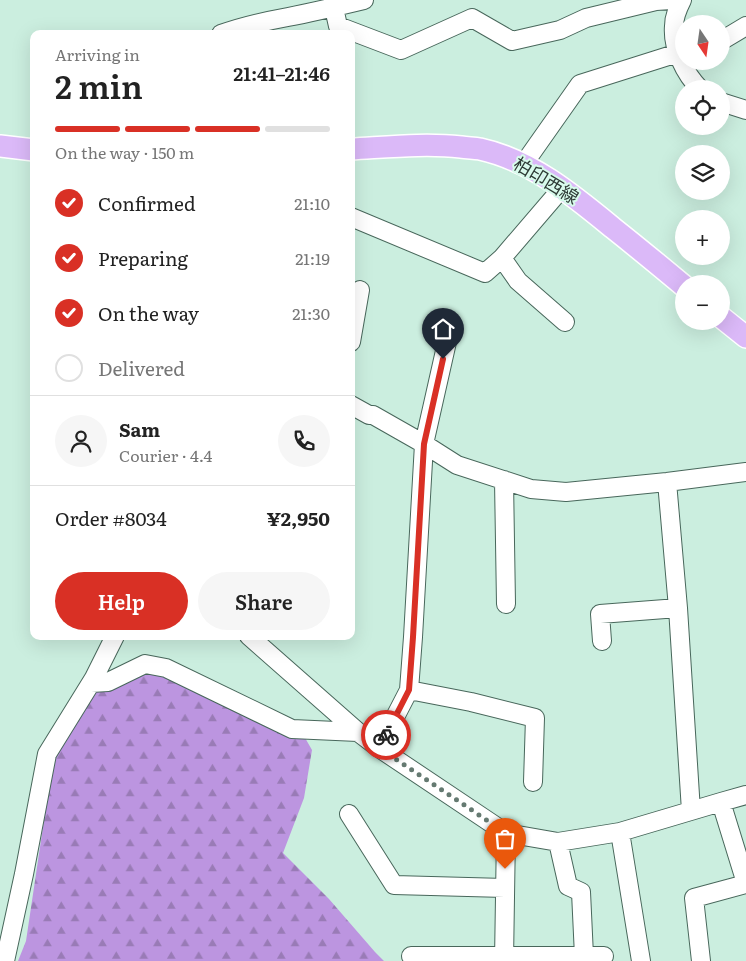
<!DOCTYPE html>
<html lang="en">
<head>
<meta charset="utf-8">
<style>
	body { margin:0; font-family:Literata,"Noto Sans JP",serif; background:#f6f6f6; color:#222; height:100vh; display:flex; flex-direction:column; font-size:19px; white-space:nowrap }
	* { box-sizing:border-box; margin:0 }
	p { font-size:16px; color:#767676 }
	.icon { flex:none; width:28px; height:28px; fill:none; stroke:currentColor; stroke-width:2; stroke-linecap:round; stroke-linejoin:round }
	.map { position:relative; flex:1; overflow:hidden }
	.drawer { position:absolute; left:30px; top:30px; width:325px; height:610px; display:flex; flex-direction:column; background:#fff; border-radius:10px; box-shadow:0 5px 20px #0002 }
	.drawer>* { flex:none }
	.needle { width:32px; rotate:167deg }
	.controls { position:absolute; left:675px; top:15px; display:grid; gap:10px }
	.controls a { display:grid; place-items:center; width:55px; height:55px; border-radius:50%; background:#fff; box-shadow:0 5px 20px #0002; font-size:25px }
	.pin { position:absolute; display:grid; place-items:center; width:42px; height:42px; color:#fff; margin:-51px -21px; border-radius:50% 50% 50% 0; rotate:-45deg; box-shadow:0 0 5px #0007 }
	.pin .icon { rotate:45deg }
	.courier { position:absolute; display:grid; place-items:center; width:50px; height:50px; margin:-25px; border:4px solid #d93025; border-radius:50%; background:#fff; color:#222; box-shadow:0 1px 6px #0007 }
	.summary em { font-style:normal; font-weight:600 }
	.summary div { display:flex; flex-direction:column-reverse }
	.summary { display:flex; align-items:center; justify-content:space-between; height:85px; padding:0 25px }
	h1 { font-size:32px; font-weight:600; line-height:38px }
	.bar { display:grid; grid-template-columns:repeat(4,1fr); gap:8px 5px; align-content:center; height:60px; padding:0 25px }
	.bar i { height:6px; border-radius:4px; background:#e0e0e0 }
	.bar .on { background:#d93025 }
	.bar p { grid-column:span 4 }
	.line { display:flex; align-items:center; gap:12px; padding:0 25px; border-top:1px solid #e0e0e0 }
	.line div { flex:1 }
	.round { display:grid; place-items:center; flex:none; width:52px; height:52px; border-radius:26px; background:#f6f6f6 }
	ol { padding:0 25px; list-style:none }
	li { display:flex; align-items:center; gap:15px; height:55px }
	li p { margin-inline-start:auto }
	li .icon { padding:5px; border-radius:50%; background:#d93025; color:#fff; stroke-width:4 }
	li:last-child { color:#767676 }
	li i { width:28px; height:28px; border:2px solid #e0e0e0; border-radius:50% }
	.button { display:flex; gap:10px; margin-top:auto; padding:10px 25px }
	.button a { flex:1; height:58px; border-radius:30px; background:#d93025; color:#fff; font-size:20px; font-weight:600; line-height:58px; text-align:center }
	.button a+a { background:#f6f6f6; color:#222 }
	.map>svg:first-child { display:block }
	.forest { fill:url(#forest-firs) }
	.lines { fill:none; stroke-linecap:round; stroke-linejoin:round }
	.minor-casing { stroke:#48675b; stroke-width:20 }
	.major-casing { stroke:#fff; stroke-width:24 }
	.minor { stroke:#fff; stroke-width:18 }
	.major { stroke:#dbb9f8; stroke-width:21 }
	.done { stroke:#657a71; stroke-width:5; stroke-dasharray:0 9 }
	.route { stroke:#d93025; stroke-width:6 }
	.labels { text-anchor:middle; stroke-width:4; stroke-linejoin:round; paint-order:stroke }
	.street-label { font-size:18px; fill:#2e3b36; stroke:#d8fbec }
</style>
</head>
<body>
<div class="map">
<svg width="746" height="961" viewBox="0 0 746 961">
	<defs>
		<pattern id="forest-firs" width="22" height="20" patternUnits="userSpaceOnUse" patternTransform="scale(1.25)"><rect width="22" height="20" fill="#bc95e0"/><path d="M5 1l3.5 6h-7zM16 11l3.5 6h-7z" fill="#997bb6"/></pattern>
	</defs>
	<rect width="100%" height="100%" fill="#cbeedf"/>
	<path class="forest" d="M142,672L191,675L296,722L312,750L304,798L283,853L329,899L375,952L384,961H18L26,941L53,760L95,688Z"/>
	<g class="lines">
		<defs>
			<path id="minor" d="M682,0C678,8 674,16 674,26C672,48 685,74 700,89
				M334,8L338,26L401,50L472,18L512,41L560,30L586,18L656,1L671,0
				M221,34C243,26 266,21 288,17C314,12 339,6 364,0
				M721,41L746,26
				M721,102L746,110
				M523,165L580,84L678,53
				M351,217L485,273L502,258L562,188
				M502,258L518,281L565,322
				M351,342L360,290
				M351,405L369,415H373L424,444L447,342
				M504,480L506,604
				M667,482L678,608L691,811
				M249,636L358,732L379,748L506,833L558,842L620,832L721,802L746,795
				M602,641L600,614L678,608
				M91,683L108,682L145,664L166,668L292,729L358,732
				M409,690L471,702L535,718L533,782
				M379,748L409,690L413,637L424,444L457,465L531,489L566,492L667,482L746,472
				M721,802L746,883
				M349,814L394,885L505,888
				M620,832L641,961
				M558,842L568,886L581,892L584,956
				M411,956H604
				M5,961L24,874L47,754L94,678L115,636
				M504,961L506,833
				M701,961L694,898L746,884"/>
			<path id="major" d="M0,146L34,150
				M351,149C388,147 425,143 461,147C468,148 474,148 480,149C531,160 574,196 613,228C637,247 660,266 684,286
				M721,317L746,337"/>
		</defs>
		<use href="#minor" class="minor-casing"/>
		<use href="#major" class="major-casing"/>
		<use href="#minor" class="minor"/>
		<use href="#major" class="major"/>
	</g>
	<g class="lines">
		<path class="done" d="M386,735L379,748L506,833L505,869"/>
		<path class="route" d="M386,735L409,690L413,637L424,444L443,359"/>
	</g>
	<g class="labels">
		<g class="street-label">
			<text transform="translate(546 181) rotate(31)" y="6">柏印西線</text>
		</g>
	</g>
</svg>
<div class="controls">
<a><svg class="needle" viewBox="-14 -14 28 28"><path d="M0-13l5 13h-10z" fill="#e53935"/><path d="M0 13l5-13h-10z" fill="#767676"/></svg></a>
<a><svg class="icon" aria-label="locate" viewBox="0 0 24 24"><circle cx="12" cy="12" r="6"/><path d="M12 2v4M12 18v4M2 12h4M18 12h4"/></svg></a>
<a><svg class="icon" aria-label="layers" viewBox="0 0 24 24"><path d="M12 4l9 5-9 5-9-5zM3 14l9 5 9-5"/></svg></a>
<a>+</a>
<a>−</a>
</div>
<div class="pin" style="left:505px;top:869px;background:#ea580c"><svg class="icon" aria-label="bag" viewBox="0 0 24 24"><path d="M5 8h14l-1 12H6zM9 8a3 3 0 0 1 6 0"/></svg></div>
<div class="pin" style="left:443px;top:359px;background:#1f2937"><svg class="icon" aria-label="home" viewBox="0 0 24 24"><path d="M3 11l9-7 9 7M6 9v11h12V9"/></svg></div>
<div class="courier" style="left:386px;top:735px"><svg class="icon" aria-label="bike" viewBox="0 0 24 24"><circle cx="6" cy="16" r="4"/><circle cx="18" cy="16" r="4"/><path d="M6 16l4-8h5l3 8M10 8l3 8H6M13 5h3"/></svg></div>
<section class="drawer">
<div class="summary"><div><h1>2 min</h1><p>Arriving in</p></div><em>21:41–21:46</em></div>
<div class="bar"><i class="on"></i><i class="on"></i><i class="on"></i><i></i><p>On the way · 150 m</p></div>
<ol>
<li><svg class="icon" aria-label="check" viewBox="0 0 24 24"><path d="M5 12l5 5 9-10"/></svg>Confirmed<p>21:10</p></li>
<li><svg class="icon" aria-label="check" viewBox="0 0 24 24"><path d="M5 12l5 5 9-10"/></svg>Preparing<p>21:19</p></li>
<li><svg class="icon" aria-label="check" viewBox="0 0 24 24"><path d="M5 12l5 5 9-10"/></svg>On the way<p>21:30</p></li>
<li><i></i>Delivered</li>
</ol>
<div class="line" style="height:90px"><a class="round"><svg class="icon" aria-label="person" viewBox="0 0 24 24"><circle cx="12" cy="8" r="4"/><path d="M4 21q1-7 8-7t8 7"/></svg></a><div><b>Sam</b><p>Courier · 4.4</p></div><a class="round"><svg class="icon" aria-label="phone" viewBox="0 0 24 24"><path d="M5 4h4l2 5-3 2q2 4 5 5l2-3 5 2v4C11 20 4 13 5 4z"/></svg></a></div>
<div class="line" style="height:65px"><div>Order #8034</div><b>¥2,950</b></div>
<div class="button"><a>Help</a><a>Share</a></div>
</section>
</div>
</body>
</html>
